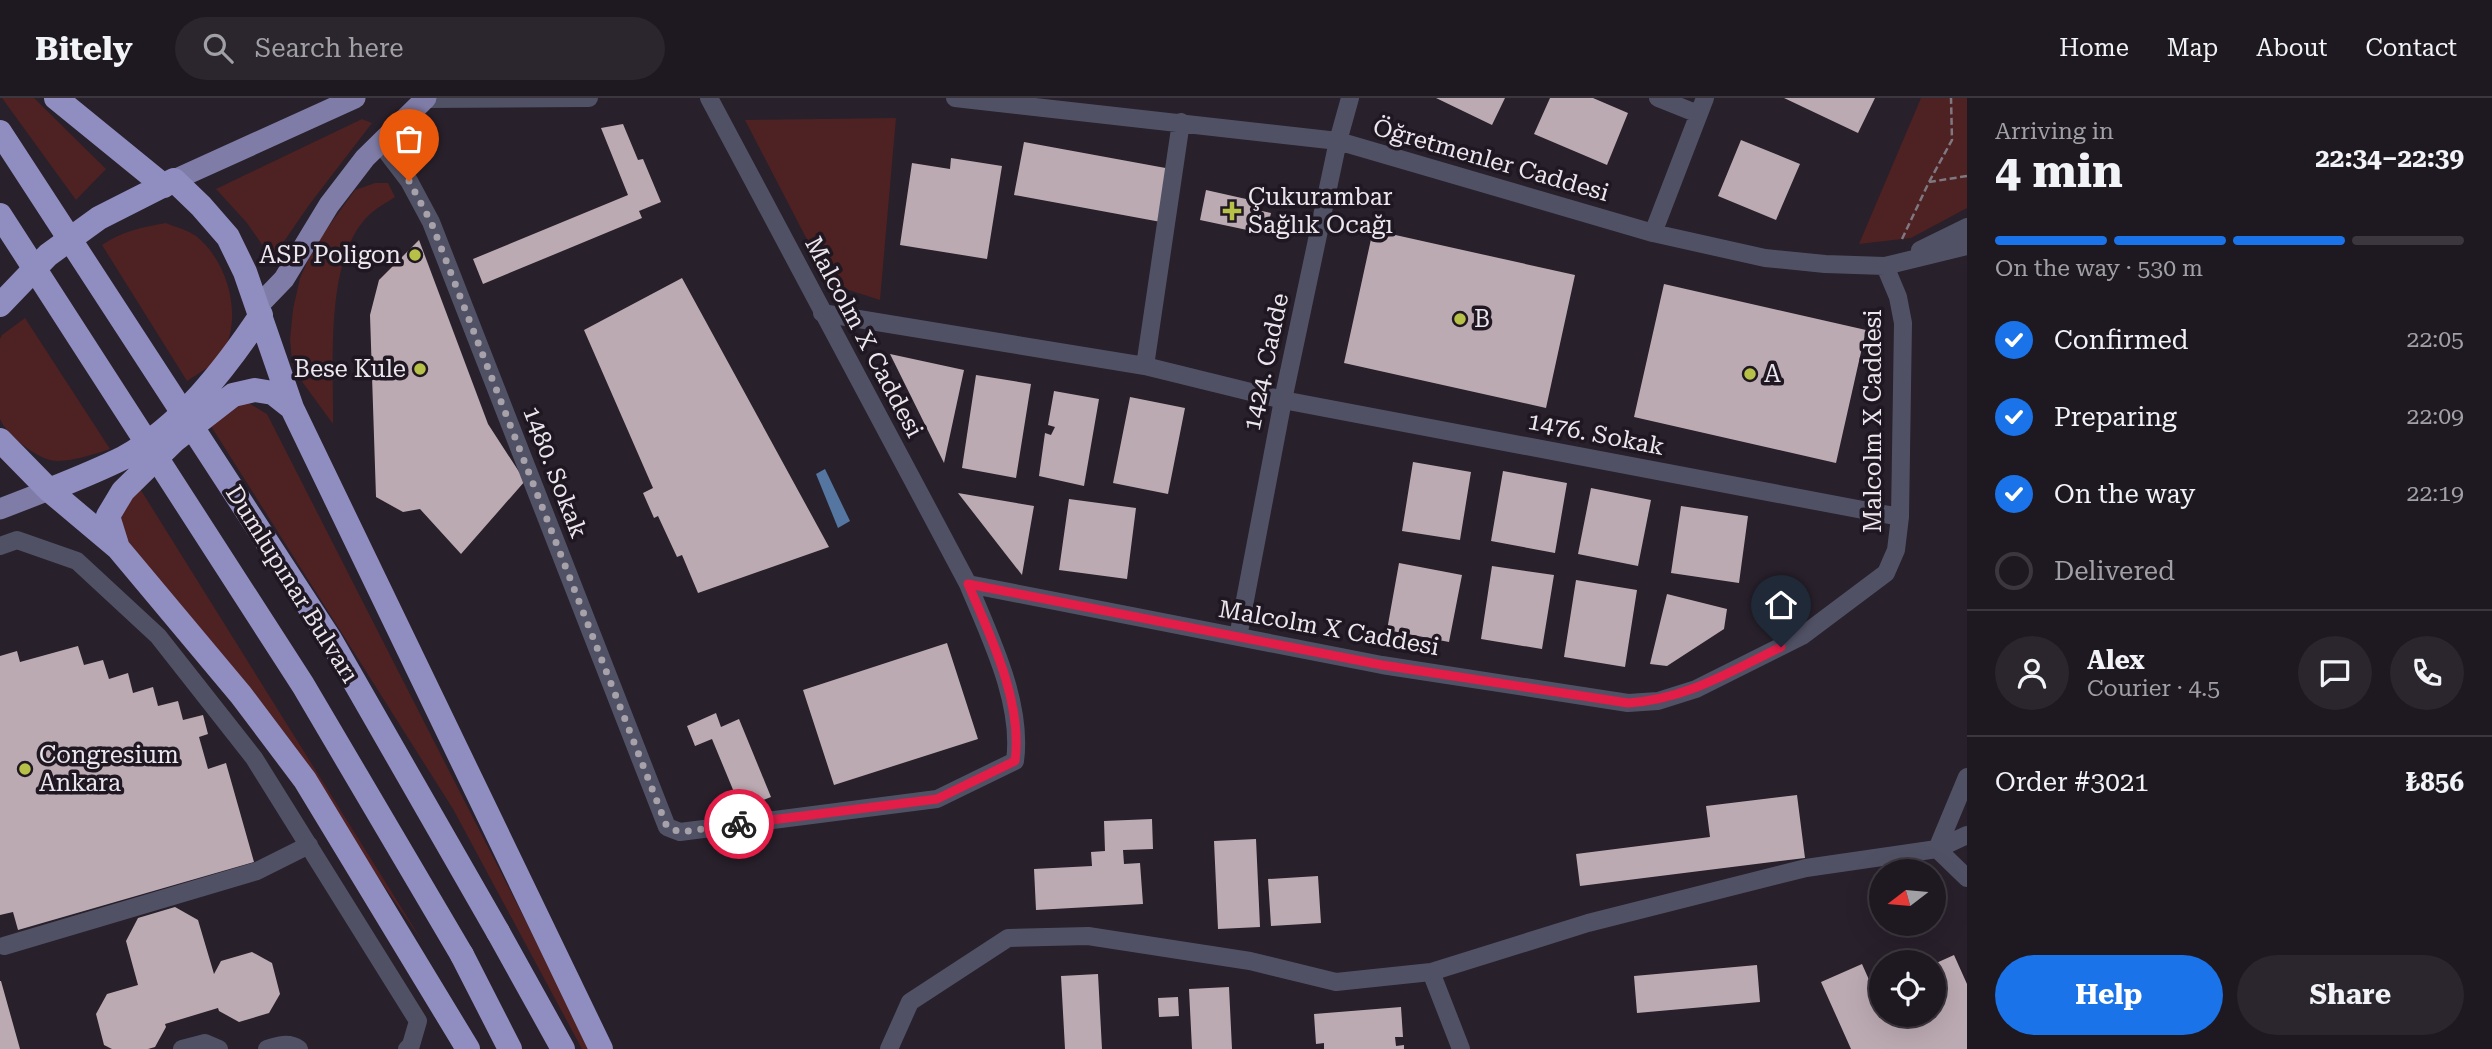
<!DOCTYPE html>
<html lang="en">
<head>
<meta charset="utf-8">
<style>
	body { margin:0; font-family:"Roboto Serif",serif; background:#2b252d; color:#f1f3f6; height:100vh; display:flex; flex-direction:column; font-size:26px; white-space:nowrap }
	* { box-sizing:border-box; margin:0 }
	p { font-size:23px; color:#a1a0a5 }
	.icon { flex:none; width:38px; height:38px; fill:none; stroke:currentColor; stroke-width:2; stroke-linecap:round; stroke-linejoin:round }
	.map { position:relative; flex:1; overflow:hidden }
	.details { display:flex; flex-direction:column; background:#1e1820; width:525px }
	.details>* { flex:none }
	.needle { width:46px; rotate:254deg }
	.buttons { position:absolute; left:1869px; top:761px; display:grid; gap:14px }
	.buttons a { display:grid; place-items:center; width:77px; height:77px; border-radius:50%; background:#1e1820; box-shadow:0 7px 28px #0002,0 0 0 2px #3c373e; font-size:35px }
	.pin { position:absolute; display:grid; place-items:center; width:60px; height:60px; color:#fff; margin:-72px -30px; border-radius:50% 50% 50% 0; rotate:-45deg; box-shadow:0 0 7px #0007 }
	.pin .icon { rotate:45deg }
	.courier { position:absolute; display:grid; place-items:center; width:70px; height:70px; margin:-35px; border:5px solid #e11d48; border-radius:50%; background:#fff; color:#222; box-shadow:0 2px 9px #0007 }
	.summary em { font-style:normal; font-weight:700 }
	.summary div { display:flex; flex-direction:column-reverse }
	.summary { display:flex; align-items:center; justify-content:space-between; height:119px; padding:0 28px }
	h1 { font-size:46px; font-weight:700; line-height:52px }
	.bar { display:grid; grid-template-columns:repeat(4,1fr); gap:10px 7px; align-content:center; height:84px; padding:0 28px }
	.bar i { height:9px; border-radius:5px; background:#3c373e }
	.bar .active { background:#1a73e8 }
	.bar p { grid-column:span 4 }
	.line { display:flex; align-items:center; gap:18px; padding:0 28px; border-top:2px solid #3c373e }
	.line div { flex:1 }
	.round { display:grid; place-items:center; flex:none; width:74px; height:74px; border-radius:37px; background:#2b252d }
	ol { padding:0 28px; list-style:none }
	li { display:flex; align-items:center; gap:21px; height:77px }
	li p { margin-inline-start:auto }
	li .icon { padding:7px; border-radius:50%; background:#1a73e8; color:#fff; stroke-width:4 }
	li:last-child { color:#a1a0a5 }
	li i { width:38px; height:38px; border:4px solid #3c373e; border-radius:50% }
	.primary-button { display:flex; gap:14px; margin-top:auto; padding:14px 28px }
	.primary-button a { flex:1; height:80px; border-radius:42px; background:#1a73e8; color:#fff; font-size:28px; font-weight:700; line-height:80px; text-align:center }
	.primary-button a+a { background:#2b252d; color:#f1f3f6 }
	header { display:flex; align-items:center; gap:42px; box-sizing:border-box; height:98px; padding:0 35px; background:#1e1820; border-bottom:2px solid #3c373e }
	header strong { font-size:33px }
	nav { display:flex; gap:38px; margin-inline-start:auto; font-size:24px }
	.search { width:490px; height:63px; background:#2b252d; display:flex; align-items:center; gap:18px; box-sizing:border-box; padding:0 24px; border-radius:38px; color:#a1a0a5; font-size:26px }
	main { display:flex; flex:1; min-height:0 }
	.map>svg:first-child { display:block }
	.green { fill:#4e2122 }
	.water { fill:#5576a0 }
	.building { fill:#bcaab2 }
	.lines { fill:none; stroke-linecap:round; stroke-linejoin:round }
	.path { stroke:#7f7881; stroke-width:2.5; stroke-dasharray:7 3.5; stroke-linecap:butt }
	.minor { stroke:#515165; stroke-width:18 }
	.major { stroke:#7f7da7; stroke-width:21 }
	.highway { stroke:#908ec1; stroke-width:24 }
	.highway-bridge { stroke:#908ec1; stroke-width:24 }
	.done { stroke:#a7a1aa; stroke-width:7; stroke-dasharray:0 12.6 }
	.route { stroke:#e11d48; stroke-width:9 }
	.poi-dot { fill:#b7c148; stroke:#1f1721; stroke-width:2.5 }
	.labels { text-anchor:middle; stroke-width:7; stroke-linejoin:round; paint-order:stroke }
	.street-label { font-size:24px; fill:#ece7ee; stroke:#1f1721 }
	.poi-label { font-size:24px; fill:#ece7ee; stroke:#1f1721; text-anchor:start }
</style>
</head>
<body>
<header>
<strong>Bitely</strong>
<div class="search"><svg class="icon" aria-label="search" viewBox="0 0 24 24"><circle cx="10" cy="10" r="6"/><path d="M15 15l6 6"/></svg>Search here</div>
<nav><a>Home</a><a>Map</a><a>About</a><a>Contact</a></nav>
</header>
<main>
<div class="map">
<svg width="1967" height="951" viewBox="0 0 1967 951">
	<rect width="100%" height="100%" fill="#28202b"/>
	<path class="green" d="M2,0H34L106,71L76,102Z
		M1921,0H1967V110L1911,140L1859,146Z
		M896,20L880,202L830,186L745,22Z
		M362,21L372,25L309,107L272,161L247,125L216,91Z
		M375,85H388L395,99C386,105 376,110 368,118C324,162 334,268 333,326L303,285L292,263L290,242L293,211L300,180L315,147L355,92Z
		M166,125C175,129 188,132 196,138C228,163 244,220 222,256C215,267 197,276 187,283L102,147C122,133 143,129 166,125Z
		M25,220L110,351C95,356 65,366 50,362C34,358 6,336 0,321V241L2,237Z
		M247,304L267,316L591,951H582L453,711L209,325L228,308Z
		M139,389L424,846L268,620L126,452L118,415Z"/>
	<path class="water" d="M825,371L850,423L838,430L816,376Z"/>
	<path class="building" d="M1436,0H1505L1492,27Z
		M1550,0H1593L1628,15L1607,67L1534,36Z
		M1784,0H1875L1858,35Z
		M623,26L638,62L643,61L661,104L639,113L642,120L483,186L473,161L628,97L601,30Z
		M1741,42L1800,66L1776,122L1718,98Z
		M1024,44L1171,71L1161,124L1014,97Z
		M951,60L1002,68L987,161L900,147L912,65L950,71Z
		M1206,92L1255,103L1253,111L1271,115L1266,136L1200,122Z
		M1373,132L1575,177L1546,310L1344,265Z
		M419,142L488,326L525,383L461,456L420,411L403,414L376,399L370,217L379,182Z
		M682,180L829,449L698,495L682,457L677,459L658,418L654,420L643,395L653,390L584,232Z
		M1664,186L1866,232L1836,365L1634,319Z
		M890,256L964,272L944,365Z
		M976,277L1031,286L1016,380L962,370Z
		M1054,293L1099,301L1084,388L1039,378L1045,335L1051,337L1055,329L1048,327Z
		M1130,299L1185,310L1168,396L1113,385Z
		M1413,364L1471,374L1460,442L1402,433Z
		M1503,373L1567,385L1555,455L1491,443Z
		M1591,390L1651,402L1638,468L1578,456Z
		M958,395L1034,408L1022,477Z
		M1069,401L1136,410L1127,481L1059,472Z
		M1681,408L1748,418L1739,485L1671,475Z
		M1399,465L1462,477L1449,544L1387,532Z
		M1492,468L1554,477L1542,551L1481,541Z
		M1576,482L1637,492L1625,569L1564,559Z
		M1667,496L1727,511L1724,531L1667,568L1650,566Z
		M947,545L978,641L834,687L803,592Z
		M78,548L84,567L103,562L109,581L128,575L133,595L153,589L158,608L178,603L183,622L203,617L208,636L199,639L208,671L226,665L254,764L18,832L13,814L0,817V558L17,553L20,564Z
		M716,615L721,629L739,621L771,699L741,711L712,641L695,648L687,628Z
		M1797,697L1805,760L1580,788L1576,756L1710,739L1706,708Z
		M1152,721L1153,751L1123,752L1124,766L1140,765L1143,806L1036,812L1034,771L1092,768L1091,754L1105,753L1104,723Z
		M1256,741L1260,829L1218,831L1214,743Z
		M1318,778L1321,825L1271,828L1268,781Z
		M175,809L198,822L214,876L221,863L252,854L272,865L280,896L269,915L239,924L219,913L218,910L165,926L166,929L155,949L148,951H112L104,947L96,916L107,896L138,887L126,843L138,820Z
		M1954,857L1967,886V951H1851L1821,884L1862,866L1874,893L1881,890V917H1934V866Z
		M1757,867L1760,904L1637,915L1634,878Z
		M1098,876L1102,951H1065L1061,878Z
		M0,883H1L20,951H0Z
		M1229,889L1232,951H1192L1189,891Z
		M1178,899L1179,918L1159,919L1158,900Z
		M1401,909L1403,939H1395L1396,948L1404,947V951H1324V945L1316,946L1314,916Z"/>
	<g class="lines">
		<path class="path" d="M1929,84L1952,42L1951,0
			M1902,141L1929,84L1967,78"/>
		<path class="minor" d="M709,0L968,486L1382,567L1628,605L1658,603L1696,591L1802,538L1886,475L1896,452L1900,419L1903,225L1898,199L1885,168
			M955,0L1338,43L1653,135L1765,160L1825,166L1885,168L1967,148
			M1658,0L1698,16
			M426,1L589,0
			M380,45L409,83L431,124L667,729L680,734L937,701L1015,663C1023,605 990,539 968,486
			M1653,135L1705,0
			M1920,152L1967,129
			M822,215L1145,268L1283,302L1900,419
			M1145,268L1181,24
			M0,448L17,442L77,463L158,538L254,660L418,923L411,947L407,951
			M1238,539L1283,302L1338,43L1350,0
			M1967,679L1937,751L1967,780
			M4,848L257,773L309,747
			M1431,874L1461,951
			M182,951L205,945L219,951
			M267,951C278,947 289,944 299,951
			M889,951L910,904L1008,840L1088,838L1250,863L1336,884L1431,874L1588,825L1806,770L1937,751L1967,737"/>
		<path class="major" d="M174,82L355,0
			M258,208L284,181L329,107L365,60L426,0
			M0,411L49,392"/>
		<path class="highway" d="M56,0L164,88
			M0,207L48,157L99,120L174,82L201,108L228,139L245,174L292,310L601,951
			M0,342L49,392L118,450L241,597L305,682L468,951
			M49,392C74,382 99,372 123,360C181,328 225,271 261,217
			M118,450L108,418L123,393L175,342L233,297L255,292L273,295L292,310
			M498,834L563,951
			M462,857L510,951"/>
		<path class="highway-bridge" d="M0,34L330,541L498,834
			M0,117L303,587L462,857"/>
	</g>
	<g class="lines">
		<path class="done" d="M409,83L431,124L667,729L680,734L739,726"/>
		<path class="route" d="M739,726L937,701L1015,663C1023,605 991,539 968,486L1382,567L1628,605C1687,601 1729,574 1781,549"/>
	</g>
	<g class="poi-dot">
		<path d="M1228.5 102.5h7v7h7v7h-7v7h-7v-7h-7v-7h7z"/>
		<circle cx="415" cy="157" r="7"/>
		<circle cx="1460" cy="221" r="7"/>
		<circle cx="420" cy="271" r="7"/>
		<circle cx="1750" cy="276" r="7"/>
		<circle cx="25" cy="671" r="7"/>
	</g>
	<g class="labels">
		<g class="street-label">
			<text transform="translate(1491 62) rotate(16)" y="8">Öğretmenler Caddesi</text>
			<text transform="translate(864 239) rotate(62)" y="8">Malcolm X Caddesi</text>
			<text transform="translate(1266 264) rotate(-78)" y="8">1424. Cadde</text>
			<text transform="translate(1873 323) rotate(-90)" y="8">Malcolm X Caddesi</text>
			<text transform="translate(1596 336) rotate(11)" y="8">1476. Sokak</text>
			<text transform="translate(555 374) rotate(69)" y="8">1480. Sokak</text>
			<text transform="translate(292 486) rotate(58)" y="8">Dumlupınar Bulvarı</text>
			<text transform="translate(1329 530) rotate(10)" y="8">Malcolm X Caddesi</text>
		</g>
		<g class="poi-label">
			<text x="1248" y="107">Çukurambar<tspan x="1248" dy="28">Sağlık Ocağı</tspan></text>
			<text x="401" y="165" text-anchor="end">ASP Poligon</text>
			<text x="1474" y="229">B</text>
			<text x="406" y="279" text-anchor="end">Bese Kule</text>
			<text x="1764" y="284">A</text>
			<text x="39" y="665">Congresium<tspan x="39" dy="28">Ankara</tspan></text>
		</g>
	</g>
</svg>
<div class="buttons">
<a><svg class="needle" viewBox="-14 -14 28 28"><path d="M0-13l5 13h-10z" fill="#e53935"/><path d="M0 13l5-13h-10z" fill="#a1a0a5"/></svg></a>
<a><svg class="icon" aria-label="locate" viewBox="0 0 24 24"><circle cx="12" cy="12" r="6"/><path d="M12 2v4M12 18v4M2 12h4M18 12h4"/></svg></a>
</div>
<div class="pin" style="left:409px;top:83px;background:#ea580c"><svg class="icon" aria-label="bag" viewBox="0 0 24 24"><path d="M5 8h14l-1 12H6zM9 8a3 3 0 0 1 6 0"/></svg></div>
<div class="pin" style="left:1781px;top:549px;background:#1f2937"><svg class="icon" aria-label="home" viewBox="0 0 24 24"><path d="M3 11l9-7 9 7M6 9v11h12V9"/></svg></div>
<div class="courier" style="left:739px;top:726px"><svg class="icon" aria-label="bike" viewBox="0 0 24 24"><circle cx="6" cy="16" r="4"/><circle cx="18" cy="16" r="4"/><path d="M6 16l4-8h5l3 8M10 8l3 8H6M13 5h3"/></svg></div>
</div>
<section class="details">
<div class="summary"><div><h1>4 min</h1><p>Arriving in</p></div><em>22:34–22:39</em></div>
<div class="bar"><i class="active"></i><i class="active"></i><i class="active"></i><i></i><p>On the way · 530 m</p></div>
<ol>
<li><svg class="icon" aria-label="check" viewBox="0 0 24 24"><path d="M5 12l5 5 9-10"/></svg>Confirmed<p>22:05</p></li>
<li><svg class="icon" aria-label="check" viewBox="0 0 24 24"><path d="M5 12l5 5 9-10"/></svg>Preparing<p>22:09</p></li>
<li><svg class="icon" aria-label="check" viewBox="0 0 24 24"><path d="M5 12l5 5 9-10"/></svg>On the way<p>22:19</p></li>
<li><i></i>Delivered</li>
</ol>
<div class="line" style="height:126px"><a class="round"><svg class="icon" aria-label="person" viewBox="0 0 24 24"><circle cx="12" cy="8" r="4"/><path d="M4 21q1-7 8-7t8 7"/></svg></a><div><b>Alex</b><p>Courier · 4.5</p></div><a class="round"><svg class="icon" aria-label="chat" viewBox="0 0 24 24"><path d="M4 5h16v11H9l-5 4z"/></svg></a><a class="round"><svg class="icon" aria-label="phone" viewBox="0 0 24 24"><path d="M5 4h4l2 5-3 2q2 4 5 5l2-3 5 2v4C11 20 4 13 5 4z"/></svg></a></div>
<div class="line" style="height:91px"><div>Order #3021</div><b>₺856</b></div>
<div class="primary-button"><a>Help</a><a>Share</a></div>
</section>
</main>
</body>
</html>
